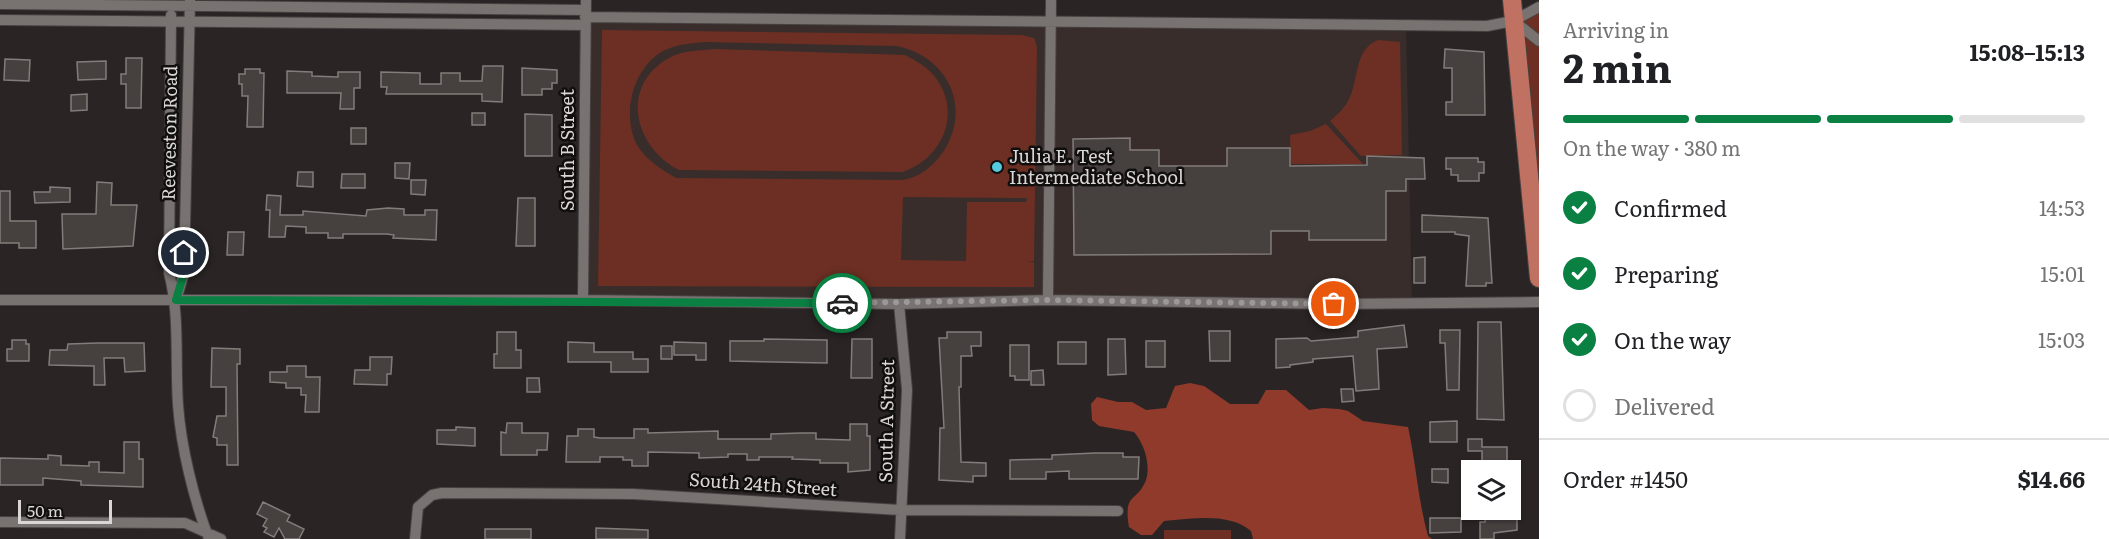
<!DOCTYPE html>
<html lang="en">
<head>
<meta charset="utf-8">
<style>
	body { margin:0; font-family:Literata,serif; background:#f2f2f2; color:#202124; height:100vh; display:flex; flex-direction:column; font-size:22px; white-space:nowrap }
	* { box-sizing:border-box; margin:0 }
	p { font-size:20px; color:#757577 }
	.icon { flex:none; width:33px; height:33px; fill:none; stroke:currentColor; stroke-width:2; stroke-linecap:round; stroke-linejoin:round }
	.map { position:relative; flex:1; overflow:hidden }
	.sheet { display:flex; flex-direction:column; background:#fff; width:570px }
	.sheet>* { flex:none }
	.buttons { position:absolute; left:1461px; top:460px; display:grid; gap:12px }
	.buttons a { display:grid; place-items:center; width:60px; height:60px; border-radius:0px; background:#fff; box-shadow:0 2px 4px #0004; font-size:30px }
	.scale { position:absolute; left:18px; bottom:15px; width:94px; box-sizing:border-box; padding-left:6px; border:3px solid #d9d6d5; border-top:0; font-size:16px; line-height:21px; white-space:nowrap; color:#d9d6d5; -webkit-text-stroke:4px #110f0e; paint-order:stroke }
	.pin { position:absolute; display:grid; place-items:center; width:51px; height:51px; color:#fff; margin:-26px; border:3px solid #fff; border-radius:50%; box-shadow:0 2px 6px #0007 }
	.courier { position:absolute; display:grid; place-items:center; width:60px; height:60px; margin:-30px; border:4px solid #0b8043; border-radius:50%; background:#fff; color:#222; box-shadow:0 2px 8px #0007 }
	.headline em { font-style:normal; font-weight:700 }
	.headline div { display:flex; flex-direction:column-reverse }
	.headline { display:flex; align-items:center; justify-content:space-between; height:102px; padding:0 24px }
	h1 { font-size:39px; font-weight:700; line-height:45px }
	.bar { display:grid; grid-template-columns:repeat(4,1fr); gap:9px 6px; align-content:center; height:72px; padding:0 24px }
	.bar i { height:8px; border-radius:4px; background:#e0e0e0 }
	.bar .current { background:#0b8043 }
	.bar p { grid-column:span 4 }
	.line { display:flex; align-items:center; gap:15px; padding:0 24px; border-top:2px solid #e0e0e0 }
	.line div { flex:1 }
	ol { padding:0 24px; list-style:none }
	li { display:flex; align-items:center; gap:18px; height:66px }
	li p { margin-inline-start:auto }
	li .icon { padding:6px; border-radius:50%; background:#0b8043; color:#fff; stroke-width:4 }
	li:last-child { color:#757577 }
	li i { width:33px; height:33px; border:3px solid #e0e0e0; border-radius:50% }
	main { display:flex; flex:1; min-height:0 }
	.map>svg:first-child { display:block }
	.built { fill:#382d2a }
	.green { fill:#6d2f23; fill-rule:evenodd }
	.forest { fill:#903a2b }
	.building { fill:#46403f; stroke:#827c7b; stroke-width:1.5 }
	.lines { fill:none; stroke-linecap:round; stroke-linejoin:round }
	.street-casing { stroke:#464241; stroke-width:12 }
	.primary-casing { stroke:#464241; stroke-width:20 }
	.street { stroke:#787271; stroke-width:10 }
	.primary { stroke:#c17162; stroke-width:18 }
	.done { stroke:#9c9897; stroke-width:6; stroke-dasharray:0 10.8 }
	.route { stroke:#0b8043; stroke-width:8 }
	.poi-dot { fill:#55cadf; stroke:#110f0e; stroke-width:2 }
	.labels { text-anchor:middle; stroke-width:5; stroke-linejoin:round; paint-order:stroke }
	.street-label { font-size:18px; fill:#d9d6d5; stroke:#110f0e }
	.poi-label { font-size:18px; fill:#d9d6d5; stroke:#110f0e; text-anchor:start }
</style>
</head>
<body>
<main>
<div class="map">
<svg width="1539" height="539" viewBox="0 0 1539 539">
	<rect width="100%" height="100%" fill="#2a2524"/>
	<path class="built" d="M585,17L1406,25L1412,303L583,300Z"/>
	<path class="green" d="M1539,7V278L1513,21Z
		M602,30L1022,35L1034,38L1037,47L1034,261L1026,262H1034V287L598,286ZM706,42L897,46C950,57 973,111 941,155C931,168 919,177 903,180L676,178C662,170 645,159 637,145C621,114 633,66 665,50C679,44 692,43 706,42ZM903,197L1027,198V199L1026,202H967L966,261L901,260Z
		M1378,40L1400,42L1402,155L1361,156L1330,121C1337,115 1345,108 1349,99C1359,80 1354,49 1378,40Z
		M714,49L905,55C916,61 928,67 935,77C963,112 942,160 902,172L679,170C634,147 619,86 669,58C682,50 699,51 714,49Z
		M1326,124L1363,164H1291L1290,135L1310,131Z
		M1164,530H1231V539H1164Z"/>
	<path class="forest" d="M1190,383L1204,386L1230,404H1258L1266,390H1286L1309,410L1323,408L1339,409L1348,411L1363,421L1408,427C1416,463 1418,500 1428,536L1432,539H1253L1251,531C1228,512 1193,519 1164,521L1152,535H1141L1129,527C1123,492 1137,503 1146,480C1151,465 1144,443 1134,432L1099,426L1092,420L1091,404L1097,397L1118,402H1132L1146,410L1166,408L1175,386Z"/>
	<path class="building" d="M1445,49L1484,52L1485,115H1446V102H1452V68H1444Z
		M126,58H142L141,108H126V84H121V74H126Z
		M5,59L30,60L29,81L4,80Z
		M106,61V79L78,80L77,62Z
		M483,66H503L502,102L482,101V94H386L387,87H381V72L420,73V84H441V73H460V81H482Z
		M522,68L557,70V83H552V89H542V95H522Z
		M245,69H260V73H264L263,127H247L248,96H242V84H239V74H245Z
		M287,71L312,72V76L338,77V72H360V88H354V109H340L341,93H287Z
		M87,94V110L71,111V95Z
		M472,113H485V125H472Z
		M525,114L552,115V156H525Z
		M351,128H366V144H351Z
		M1130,138V150H1159V166H1227V148H1290V166L1367,165V156L1424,158L1425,179H1406V191H1386V240H1309V231H1271V254L1074,255L1073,139Z
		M1446,158H1478V162H1484V173H1479V181H1458V175H1451V169H1446Z
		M395,163H410L409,179L395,178Z
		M298,172H313V187L297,186Z
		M342,174H365V188H341Z
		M411,180H426L425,195L411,194Z
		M97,182L112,183L111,205H137L133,246L63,249L62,214H96Z
		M50,187L70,188V202L35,203L34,192H50Z
		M0,191H10V221H36V248H19V243H0Z
		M267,195L281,196L280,215H303V211L366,216L367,210L388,208L404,209V215H425V210H437L436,240L393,238L394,235L387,234H343V238H328V233H306V227L286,226L285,237H269L270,210H266Z
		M518,198H535V246H516Z
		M1422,215L1488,218L1492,283H1486V286H1466L1469,236L1455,234V232H1422Z
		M228,232H244L243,255H227Z
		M1425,257V283H1414V258Z
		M1478,322H1501L1504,420L1477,419Z
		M1404,325L1407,347L1377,349L1379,389L1356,391L1353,356L1313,359V362L1290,365V367L1276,368V339L1307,338L1311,341L1358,337V331Z
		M1440,330H1460L1459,390H1447L1445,343H1440Z
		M1209,331H1230V361H1210Z
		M497,332H516V350H521V368H494V354H497Z
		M947,332H981V346H971L972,356H961V387H959L961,462L986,463V476H973V482L939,480L940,428H944L939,338H947Z
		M764,339L827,340V363L730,361V341H764Z
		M852,339H872V378H851Z
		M1108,339H1125L1126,374L1108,375Z
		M12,340H26V344H29V361H7V349H12Z
		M1146,341H1165V367H1146Z
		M568,342L594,343V352H633V359H648V372H611V362H568Z
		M674,342L706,343V360H696V355H674Z
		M1058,342H1086V364H1058Z
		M98,343H144L145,371L125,372L124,358H104L105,385H94V366L49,365L50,350H67L68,344Z
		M1010,345H1029V380H1015V376H1010Z
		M661,346H672V359H661Z
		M212,348L240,349V364H237L238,465H227V445H217V438L213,437L217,416H226V387H211Z
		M370,357H392L391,374H387V385L354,384L355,370H370Z
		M287,366H306V377H320L319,412H305L306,395H301V388H286V383L270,382V372H287Z
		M1043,370L1044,385H1031V371Z
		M527,378H539L540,392H527Z
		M1341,389H1353L1354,401L1342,402Z
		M1457,421V442H1430V422Z
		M507,423H522V433H548L547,450H537V455H501V432L506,433Z
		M850,424H867V436H870V470L848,472V463H820V460L792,459L793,457H759V460H747V454H728V457L699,458V453L648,452V466H632V460H623V457H600V462H566L567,436H578V429H594V437L600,438H634V429H648V433L718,431V439H771V434L801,433H816V439L850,440Z
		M456,427L475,428V446L437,444V430H456Z
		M1468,439H1482V447H1507V463H1482V451H1468Z
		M124,442H139V459H143V487L81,485V481L43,478V485H0V458L48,459V455L61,456V465L89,466V462H99V472L124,473Z
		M1095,453H1123V457H1139L1138,479H1069V471L1046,472V479H1010V460L1052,459V455Z
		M1432,469H1448V483L1432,482Z
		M263,502L290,515L287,521L304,529L299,539H285L279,528L274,537L264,532L267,528L263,526L267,519L257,514Z
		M1511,513L1517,514V530L1494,533V539H1480V522H1485V514Z
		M1430,518H1461V532L1430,533Z
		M596,528L648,530V539H596Z
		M485,529H531V539H485Z"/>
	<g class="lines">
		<defs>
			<path id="street" d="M0,4L586,10
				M171,15L169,273C180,315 175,361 178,405C181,447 194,500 209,539
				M585,17L1487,26L1513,21L1539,7
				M0,20L585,25
				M1514,21L1539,41
				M0,300H583L899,304L1048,300L1334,304L1539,302
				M176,300L184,273L190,0
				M583,300L586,0
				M1048,300L1051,0
				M899,304L907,390L900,539
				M0,522L185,523L221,539
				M415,539L418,507L432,495L442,493L633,494L900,510L1118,511"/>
			<path id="primary" d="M1512,0L1539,278"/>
		</defs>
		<use href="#street" class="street-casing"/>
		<use href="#primary" class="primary-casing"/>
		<use href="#street" class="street"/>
		<use href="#primary" class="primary"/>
	</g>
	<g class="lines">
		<path class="done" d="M842,303L1048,300L1334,304"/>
		<path class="route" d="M184,253V273L176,300L842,303"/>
	</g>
	<circle class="poi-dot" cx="997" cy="167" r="6"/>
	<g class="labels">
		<g class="street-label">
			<text transform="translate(170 133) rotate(-89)" y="6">Reeveston Road</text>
			<text transform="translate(568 150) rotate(-90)" y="6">South B Street</text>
			<text transform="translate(887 421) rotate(-89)" y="6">South A Street</text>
			<text transform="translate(763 485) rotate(4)" y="6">South 24th Street</text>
		</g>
		<g class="poi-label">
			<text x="1009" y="163">Julia E. Test<tspan x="1009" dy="21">Intermediate School</tspan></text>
		</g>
	</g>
</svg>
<div class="buttons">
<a><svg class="icon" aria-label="layers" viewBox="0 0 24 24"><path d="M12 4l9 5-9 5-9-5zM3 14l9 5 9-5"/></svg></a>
</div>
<div class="scale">50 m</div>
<div class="pin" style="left:1334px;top:304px;background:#ea580c"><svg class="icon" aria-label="bag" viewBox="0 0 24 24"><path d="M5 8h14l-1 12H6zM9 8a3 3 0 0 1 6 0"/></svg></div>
<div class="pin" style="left:184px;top:253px;background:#1f2937"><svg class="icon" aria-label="home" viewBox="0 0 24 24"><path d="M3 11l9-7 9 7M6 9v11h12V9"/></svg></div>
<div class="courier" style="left:842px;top:303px"><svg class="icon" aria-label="car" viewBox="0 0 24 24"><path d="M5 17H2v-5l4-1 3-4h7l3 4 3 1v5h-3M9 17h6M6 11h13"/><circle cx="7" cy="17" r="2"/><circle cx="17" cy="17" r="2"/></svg></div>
</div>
<section class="sheet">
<div class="headline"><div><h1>2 min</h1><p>Arriving in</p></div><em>15:08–15:13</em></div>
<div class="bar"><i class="current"></i><i class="current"></i><i class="current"></i><i></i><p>On the way · 380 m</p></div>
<ol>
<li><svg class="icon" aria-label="check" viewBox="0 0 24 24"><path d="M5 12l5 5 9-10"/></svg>Confirmed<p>14:53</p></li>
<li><svg class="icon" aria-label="check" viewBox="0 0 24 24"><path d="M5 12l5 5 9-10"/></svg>Preparing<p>15:01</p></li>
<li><svg class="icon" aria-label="check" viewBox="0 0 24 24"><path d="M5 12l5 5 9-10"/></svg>On the way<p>15:03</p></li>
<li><i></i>Delivered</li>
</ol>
<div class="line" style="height:78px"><div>Order #1450</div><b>$14.66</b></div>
</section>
</main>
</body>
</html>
